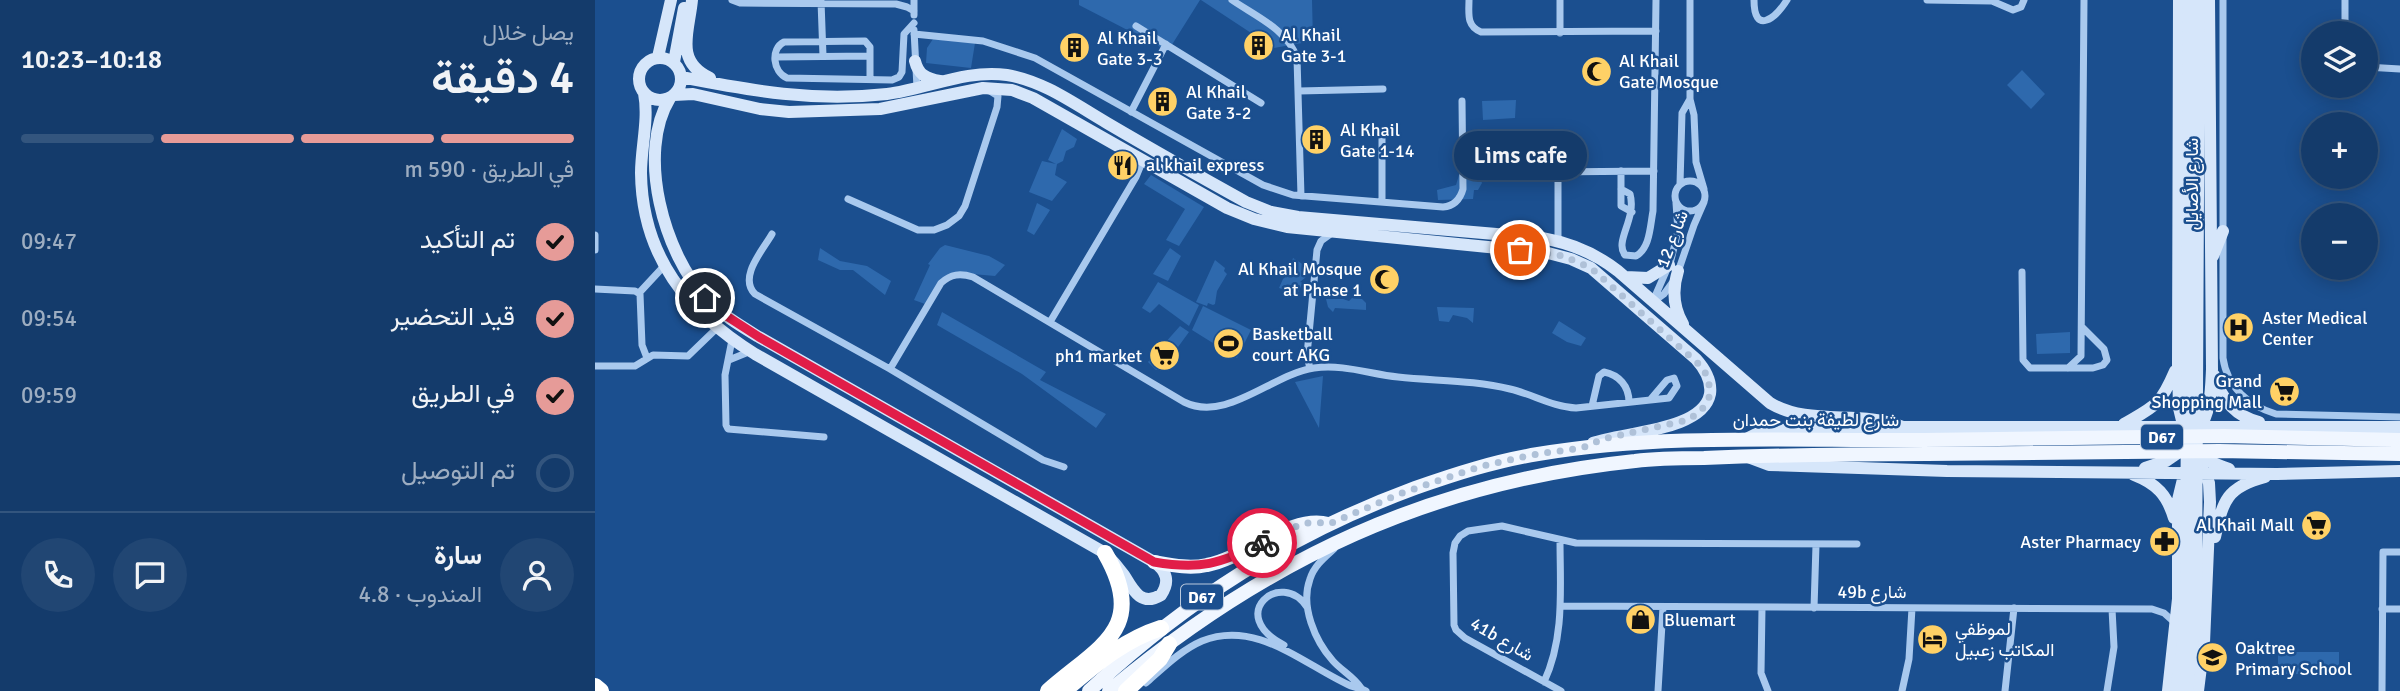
<!DOCTYPE html>
<html lang="ar">
<head>
<meta charset="utf-8">
<style>
	body { margin:0; font-family:Signika,Vazirmatn,sans-serif; background:#214673; color:#f1f3f6; direction:rtl; height:100vh; display:flex; flex-direction:column; font-size:26px; white-space:nowrap }
	* { box-sizing:border-box; margin:0 }
	p { font-size:23px; color:#9dadc1 }
	.icon { flex:none; width:38px; height:38px; fill:none; stroke:currentColor; stroke-width:2; stroke-linecap:round; stroke-linejoin:round }
	.map { position:relative; flex:1; overflow:hidden; direction:ltr }
	.side { display:flex; flex-direction:column; background:#143b6b; width:595px }
	.side>* { flex:none }
	.fabs { position:absolute; left:1706px; top:21px; display:grid; gap:14px }
	.fabs a { display:grid; place-items:center; width:77px; height:77px; border-radius:50%; background:#143b6b; box-shadow:0 4px 18px #0003,0 0 0 2px #33557e; font-size:35px }
	.pin { position:absolute; display:grid; place-items:center; width:60px; height:60px; color:#fff; margin:-30px; border:4px solid #fff; border-radius:50%; box-shadow:0 2px 7px #0007 }
	.courier { position:absolute; display:grid; place-items:center; width:70px; height:70px; margin:-35px; border:5px solid #e11d48; border-radius:50%; background:#fff; color:#222; box-shadow:0 2px 9px #0007 }
	.bubble { position:absolute; height:49px; border-radius:24px; background:#143b6b; box-shadow:0 4px 18px #0003,0 0 0 2px #33557e; font-size:23px; font-weight:600; line-height:49px; text-align:center; direction:rtl }
	.summary em { font-style:normal; font-weight:600 }
	.summary div { display:flex; flex-direction:column-reverse }
	.summary { display:flex; align-items:center; justify-content:space-between; height:119px; padding:0 21px }
	h1 { font-size:46px; font-weight:600; line-height:52px }
	.bar { display:grid; grid-template-columns:repeat(4,1fr); gap:10px 7px; align-content:center; height:84px; padding:0 21px }
	.bar i { height:9px; border-radius:5px; background:#33557e }
	.bar .on { background:#e69b98 }
	.bar p { grid-column:span 4 }
	.line { display:flex; align-items:center; gap:18px; padding:0 21px; border-top:2px solid #33557e }
	.line div { flex:1 }
	.round { display:grid; place-items:center; flex:none; width:74px; height:74px; border-radius:37px; background:#214673 }
	ol { padding:0 21px; list-style:none }
	li { display:flex; align-items:center; gap:21px; height:77px }
	li p { margin-inline-start:auto }
	li .icon { padding:7px; border-radius:50%; background:#e69b98; color:#111; stroke-width:4 }
	li:last-child { color:#9dadc1 }
	li i { width:38px; height:38px; border:4px solid #33557e; border-radius:50% }
	main { display:flex; flex:1; min-height:0 }
	.map>svg:first-child { display:block }
	.green { fill:#2e69ad }
	.lines { fill:none; stroke-linecap:round; stroke-linejoin:round }
	.street { stroke:#a9c9ee; stroke-width:7 }
	.secondary { stroke:#d6e6fa; stroke-width:12 }
	.primary { stroke:#f0f6ff; stroke-width:14 }
	.highway { stroke:#fff; stroke-width:16 }
	.secondary-bridge { stroke:#d6e6fa; stroke-width:12 }
	.primary-bridge { stroke:#f0f6ff; stroke-width:14 }
	.done { stroke:#afc1d8; stroke-width:7; stroke-dasharray:0 12.6 }
	.route { stroke:#e11d48; stroke-width:9 }
	.labels { text-anchor:middle; stroke-width:5; stroke-linejoin:round; paint-order:stroke }
	.shield { fill:#1b4f8f; stroke:#bbcadd; stroke-width:2 }
	.shield-label { font-size:16px; font-weight:bold; fill:#fff }
	.poi-label { font-size:18px; fill:#fff; stroke:#1b4f8f; text-anchor:start }
	.street-label { font-size:18px; fill:#fff; stroke:#1b4f8f }
</style>
</head>
<body>
<main>
<div class="map">
<svg width="1805" height="691" viewBox="0 0 1805 691">
	<rect width="100%" height="100%" fill="#1b4f8f"/>
	<path class="green" d="M484,0H605L573,51L484,5Z
		M606,0H717L718,41L679,48Z
		M338,39L380,43L376,68L331,63L332,48Z
		M1427,70L1450,94L1436,109L1412,85Z
		M921,100L920,118L888,120L887,101Z
		M467,129L482,139L479,147L471,151L468,161L462,164L460,175L472,182L457,201L434,192L447,161L461,164L453,160Z
		M883,174L887,183L883,190H879L878,199L843,200L842,190L861,185L864,175Z
		M556,175L609,207L584,246L571,240L590,209L549,184Z
		M442,203L455,210L439,235L432,231Z
		M350,245L394,256L410,265L400,276L366,273L354,275L330,304L319,300L335,265L333,264L345,248Z
		M225,248L245,261L272,266L296,281L290,295L258,270H245L223,260Z
		M575,248L586,256L573,281L558,274Z
		M698,258L712,267L709,274L711,277L705,282L708,283L702,294L684,288L688,279L693,275Z
		M620,260L630,268L629,271L632,274L622,291L620,304L618,305L613,303L612,306L601,302Z
		M563,282L604,305L594,326L564,304L555,313L547,308Z
		M757,298L767,299L771,303V310L740,308L738,312L733,307L731,299H748L754,301Z
		M608,306L656,330L642,358L597,330Z
		M842,307L879,308L878,323L872,318L858,315L854,322L844,321Z
		M347,312L451,372L445,380L511,414L501,428L427,374L342,325Z
		M964,321L991,338L986,346L972,342L957,333Z
		M585,326L594,332L575,358L577,361L569,368L561,370L553,362Z
		M1475,332V353L1442,354L1441,334Z
		M728,376L724,428L700,382Z
		M1683,652H1744V674H1683Z"/>
	<g class="lines">
		<path class="street" d="M137,0L145,3L301,4L312,7L319,11
			M637,0C660,16 692,29 702,58L706,196
			M874,0C874,13 871,26 886,32L1061,31
			M965,0V33
			M1095,0V99L1099,115L1101,162L1109,189
			M1159,0C1159,35 1180,19 1192,0
			M1332,0L1397,1L1418,10L1426,7L1429,0
			M1628,0V358C1632,387 1654,406 1681,414L1805,417
			M226,1L228,56
			M319,15V0
			M541,26L666,103
			M319,30L322,88
			M1750,33V0
			M319,34L388,41L440,58L668,185L698,195L848,207C859,206 865,200 868,189L867,101
			M181,57L275,56
			M1771,67L1805,69
			M275,78V47L270,41L189,42C175,49 178,72 192,78L297,80L304,77L307,72L309,34L319,23
			M704,91L788,89
			M536,112L571,44
			M787,132V202
			M1026,171V206L1037,212
			M868,173L1059,171
			M1080 196a15 15 0 1 1 30 0a15 15 0 1 1-30 0Z
			M1085,184L1087,113L1095,99
			M1026,189L1035,194C1042,219 1019,241 1030,255L1041,256C1055,248 1055,227 1058,211L1061,0
			M253,199L323,230H339L352,225L364,216L370,206L402,107L403,96L395,91
			M177,234C168,250 143,277 160,294L295,369L448,460L469,467
			M0,235V250
			M963,241V172
			M1083,272L1099,225L1109,202
			M1427,272L1428,360L1435,368H1498L1508,365L1512,360L1509,349L1487,327
			M0,289L40,291L45,294L47,345L52,358
			M44,293L70,265
			M1058,301L1076,260L1083,231L1081,203
			M1058,302L1069,294L1077,283
			M455,322L541,177L548,160
			M137,340L130,375L131,425L133,429L229,437
			M134,360L156,351
			M0,366H40L58,355L93,356L122,328
			M1473,368L1486,356L1489,0
			M295,369L346,283C356,274 365,273 378,277L589,402C632,423 677,374 719,368C748,364 775,374 803,377C840,381 879,380 915,389C937,394 958,407 981,408L1074,398L1082,386L1079,378L1072,380L1055,400
			M715,369L712,355L722,250L726,241L737,233
			M997,406L1004,376L1009,372C1024,375 1034,386 1034,402
			M739,549C729,558 719,566 715,579C705,606 720,641 738,661C747,671 759,677 766,688
			M965,606L1557,609L1569,613L1579,622
			M1167,608L1166,673L1173,691
			M1219,608L1221,545
			M1787,609H1805
			M689,645C630,615 686,568 712,607
			M949,682C970,637 965,588 965,540
			M551,683C568,668 586,650 607,641C662,619 709,665 756,686C761,688 766,688 771,691
			M966,691L870,638L861,630L859,625L858,553L860,543L865,536L873,531L907,526L981,543L1262,544
			M1063,691L1068,607
			M1307,691L1314,659L1317,608
			M1410,691L1419,608
			M1512,691L1519,647L1517,609
			M1787,691L1788,552H1805"/>
		<path class="secondary" d="M97,0C94,32 79,61 115,78
			M1584,0L1583,365L1584,408L1590,433
			M63,57L76,0
			M44 79a21 21 0 1 1 42 0a21 21 0 1 1-42 0Z
			M320,61C323,74 331,79 345,81
			M79,62L89,8
			M86,77C158,91 218,102 292,94C332,89 371,69 412,75C449,81 481,105 512,123C558,150 604,176 651,202L676,212L703,217L947,238C976,243 1000,253 1023,271L1175,403C1216,427 1265,409 1308,427
			M49,93C54,119 46,147 46,173C47,256 92,312 160,354L510,553C517,560 523,567 529,575C538,590 546,607 566,595C575,582 572,571 559,562L164,337C146,326 127,315 112,299C69,255 41,153 75,98
			M79,95L98,94L165,109L194,112L285,109L388,88L417,90L438,98L632,208L659,219L692,227L953,253L976,259L996,268L1101,359C1110,369 1117,380 1115,394C1108,431 1028,432 998,443
			M1618,256L1628,231
			M1083,271C1077,290 1078,307 1088,324
			M1031,277L1053,278L1074,265
			M1619,375C1626,398 1639,416 1664,422
			M1529,424C1560,406 1565,406 1580,371
			M1603,431C1616,412 1616,391 1617,369L1614,0
			M1151,439L1165,432L1183,430L1308,427H1805
			M1599,449C1606,459 1622,465 1634,469
			M1150,456L1174,465L1352,471L1682,474L1805,471
			M1550,468L1571,461L1587,450
			M1539,475C1562,484 1572,495 1579,518
			M1620,537C1628,500 1632,487 1670,477
			M1573,691L1583,599V500L1590,471
			M1603,691L1609,643L1615,502L1614,483L1606,466"/>
		<path class="primary" d="M559,562C576,565 594,569 612,565C650,558 696,514 733,524
			M494,691C592,600 695,534 820,488C860,474 900,461 943,454C1070,433 1200,441 1329,440
			M514,691C671,559 836,482 1040,461C1063,458 1086,458 1109,458C1183,455 1258,454 1332,454"/>
		<path class="highway" d="M0,686L6,691
			M453,691C504,646 554,629 510,553
			M469,691C500,665 528,640 566,628
			M531,691L565,659L574,644"/>
		<path class="secondary-bridge" d="M1581,691L1589,634L1591,587L1594,0
			M1592,691L1599,633L1601,587L1604,0"/>
		<path class="primary-bridge" d="M1329,440L1629,436L1805,440
			M1332,454L1624,451L1805,454"/>
	</g>
	<g class="lines">
		<path class="done" d="M667,543L706,524L720,522L734,524L807,493L887,466L942,454L987,448L1008,439L1093,420L1106,411L1114,398V380L1107,367L996,268L968,256L925,250"/>
		<path class="route" d="M110,298L130,315L164,337L559,562C605,570 625,564 667,543"/>
	</g>
	<defs>
		<symbol id="building-disc" viewBox="-11 -11 22 22"><circle r="9.5" fill="#ffd166" stroke="#1b4f8f"/><path d="M-4-6H4V6H1V3H-1V6H-4ZM-2.5-4.3h1.7v1.8h-1.7ZM.8-4.3h1.7v1.8H.8ZM-2.5-1h1.7V.8h-1.7ZM.8-1h1.7V.8H.8Z" fill="#111"/></symbol>
		<symbol id="mosque-disc" viewBox="-11 -11 22 22"><circle r="9.5" fill="#ffd166" stroke="#1b4f8f"/><path d="M3.5-4.9A6 6 0 1 0 3.5 4.9A5 5 0 1 1 3.5-4.9Z" fill="#111"/></symbol>
		<symbol id="restaurant-disc" viewBox="-11 -11 22 22"><circle r="9.5" fill="#ffd166" stroke="#1b4f8f"/><path d="M-5-6h1v4h1v-4h1v4h1v-4h1v5L-1.5 .5V6h-2V.5L-5-1ZM5-6V6H3V1.5H1.5Q1.5-4 5-6Z" fill="#111"/></symbol>
		<symbol id="hospital-disc" viewBox="-11 -11 22 22"><circle r="9.5" fill="#ffd166" stroke="#1b4f8f"/><path d="M-5-5h3v3.5h4V-5h3V5h-3V1.5h-4V5h-3Z" fill="#111"/></symbol>
		<symbol id="stadium-disc" viewBox="-11 -11 22 22"><circle r="9.5" fill="#ffd166" stroke="#1b4f8f"/><path d="M0-5a6.5 5 0 1 0 0 10a6.5 5 0 1 0 0-10ZM-3.5-1.8h7v3.6h-7Z" fill="#111"/></symbol>
		<symbol id="supermarket-disc" viewBox="-11 -11 22 22"><circle r="9.5" fill="#ffd166" stroke="#1b4f8f"/><path d="M-6-5.5h2.5l.6 2H6L4.5 2H-2.5L-4.4-4H-6ZM-1.5 3.2a1.3 1.3 0 1 0 .1 0ZM3 3.2a1.3 1.3 0 1 0 .1 0Z" fill="#111"/></symbol>
		<symbol id="pharmacy-disc" viewBox="-11 -11 22 22"><circle r="9.5" fill="#ffd166" stroke="#1b4f8f"/><path d="M-2-6h4v4h4v4h-4v4h-4v-4h-4v-4h4Z" fill="#111"/></symbol>
		<symbol id="shop-disc" viewBox="-11 -11 22 22"><circle r="9.5" fill="#ffd166" stroke="#1b4f8f"/><path d="M-5-2.5h2.3a2.7 3.5 0 0 1 5.4 0H5L5.5 6h-11ZM-1.5-2.5h3a1.5 2.3 0 0 0-3 0Z" fill="#111"/></symbol>
		<symbol id="hotel-disc" viewBox="-11 -11 22 22"><circle r="9.5" fill="#ffd166" stroke="#1b4f8f"/><path d="M-6-4.5h1.5V1H6V5H4.5V3h-9V5H-6ZM-4 0a1.8 1.8 0 1 1 3.6 0ZM.5 0V-2.5h3Q6-2.5 6 0Z" fill="#111"/></symbol>
		<symbol id="school-disc" viewBox="-11 -11 22 22"><circle r="9.5" fill="#ffd166" stroke="#1b4f8f"/><path d="M0-5L7-2L0 1L-7-2ZM-4 1L0 2.5L4 1V4Q0 6-4 4Z" fill="#111"/></symbol>
	</defs>
	<g fill-rule="evenodd">
		<use href="#building-disc" x="646" y="28" width="35" height="35"/>
		<use href="#building-disc" x="462" y="30" width="35" height="35"/>
		<use href="#mosque-disc" x="984" y="54" width="35" height="35"/>
		<use href="#building-disc" x="550" y="84" width="35" height="35"/>
		<use href="#building-disc" x="704" y="122" width="35" height="35"/>
		<use href="#restaurant-disc" x="510" y="148" width="35" height="35"/>
		<use href="#mosque-disc" x="772" y="262" width="35" height="35"/>
		<use href="#hospital-disc" x="1626" y="310" width="35" height="35"/>
		<use href="#stadium-disc" x="616" y="326" width="35" height="35"/>
		<use href="#supermarket-disc" x="552" y="338" width="35" height="35"/>
		<use href="#supermarket-disc" x="1672" y="374" width="35" height="35"/>
		<use href="#supermarket-disc" x="1704" y="508" width="35" height="35"/>
		<use href="#pharmacy-disc" x="1552" y="524" width="35" height="35"/>
		<use href="#shop-disc" x="1028" y="602" width="35" height="35"/>
		<use href="#hotel-disc" x="1320" y="622" width="35" height="35"/>
		<use href="#school-disc" x="1600" y="640" width="35" height="35"/>
	</g>
	<g class="labels">
		<g class="shield">
			<rect x="1546" y="424.5" width="42" height="25" rx="5"/>
			<rect x="586" y="584.5" width="42" height="25" rx="5"/>
		</g>
		<g class="shield-label">
			<text x="1567" y="443">D67</text>
			<text x="607" y="603">D67</text>
		</g>
		<g class="poi-label">
			<text x="686" y="41">Al Khail<tspan x="686" dy="21">Gate 3-1</tspan></text>
			<text x="502" y="44">Al Khail<tspan x="502" dy="21">Gate 3-3</tspan></text>
			<text x="1024" y="67">Al Khail<tspan x="1024" dy="21">Gate Mosque</tspan></text>
			<text x="591" y="98">Al Khail<tspan x="591" dy="21">Gate 3-2</tspan></text>
			<text x="745" y="136">Al Khail<tspan x="745" dy="21">Gate 1-14</tspan></text>
			<text x="551" y="171">al khail express</text>
			<text x="767" y="275" text-anchor="end">Al Khail Mosque<tspan x="767" dy="21">at Phase 1</tspan></text>
			<text x="1667" y="324">Aster Medical<tspan x="1667" dy="21">Center</tspan></text>
			<text x="657" y="340">Basketball<tspan x="657" dy="21">court AKG</tspan></text>
			<text x="547" y="362" text-anchor="end">ph1 market</text>
			<text x="1667" y="387" text-anchor="end">Grand<tspan x="1667" dy="21">Shopping Mall</tspan></text>
			<text x="1699" y="531" text-anchor="end">Al Khail Mall</text>
			<text x="1546" y="548" text-anchor="end">Aster Pharmacy</text>
			<text x="1069" y="626">Bluemart</text>
			<text x="1360" y="635">لموظفي<tspan x="1360" dy="21">المكاتب زعبيل</tspan></text>
			<text x="1640" y="654">Oaktree<tspan x="1640" dy="21">Primary School</tspan></text>
		</g>
		<g class="street-label">
			<text transform="translate(1597 184) rotate(-90)" y="6">شارع الأصايل</text>
			<text transform="translate(1077 239) rotate(-69)" y="6">شارع 12</text>
			<text x="1221" y="426">شارع لطيفة بنت حمدان</text>
			<text x="1277" y="598">49b شارع</text>
			<text transform="translate(907 639) rotate(30)" y="6">41b شارع</text>
		</g>
	</g>
</svg>
<div class="fabs">
<a><svg class="icon" aria-label="layers" viewBox="0 0 24 24"><path d="M12 4l9 5-9 5-9-5zM3 14l9 5 9-5"/></svg></a>
<a>+</a>
<a>−</a>
</div>
<div class="pin" style="left:925px;top:250px;background:#ea580c"><svg class="icon" aria-label="bag" viewBox="0 0 24 24"><path d="M5 8h14l-1 12H6zM9 8a3 3 0 0 1 6 0"/></svg></div>
<div class="pin" style="left:110px;top:298px;background:#1f2937"><svg class="icon" aria-label="home" viewBox="0 0 24 24"><path d="M3 11l9-7 9 7M6 9v11h12V9"/></svg></div>
<div class="courier" style="left:667px;top:543px"><svg class="icon" aria-label="bike" viewBox="0 0 24 24"><circle cx="6" cy="16" r="4"/><circle cx="18" cy="16" r="4"/><path d="M6 16l4-8h5l3 8M10 8l3 8H6M13 5h3"/></svg></div>
<div class="bubble" style="left:859px;top:131px;width:133px">Lims cafe</div>
</div>
<section class="side">
<div class="summary"><div><h1>4 دقيقة</h1><p>يصل خلال</p></div><em>10:18–10:23</em></div>
<div class="bar"><i class="on"></i><i class="on"></i><i class="on"></i><i></i><p>في الطريق · 590 m</p></div>
<ol>
<li><svg class="icon" aria-label="check" viewBox="0 0 24 24"><path d="M5 12l5 5 9-10"/></svg>تم التأكيد<p>09:47</p></li>
<li><svg class="icon" aria-label="check" viewBox="0 0 24 24"><path d="M5 12l5 5 9-10"/></svg>قيد التحضير<p>09:54</p></li>
<li><svg class="icon" aria-label="check" viewBox="0 0 24 24"><path d="M5 12l5 5 9-10"/></svg>في الطريق<p>09:59</p></li>
<li><i></i>تم التوصيل</li>
</ol>
<div class="line" style="height:126px"><a class="round"><svg class="icon" aria-label="person" viewBox="0 0 24 24"><circle cx="12" cy="8" r="4"/><path d="M4 21q1-7 8-7t8 7"/></svg></a><div><b>سارة</b><p>المندوب · 4.8</p></div><a class="round"><svg class="icon" aria-label="chat" viewBox="0 0 24 24"><path d="M4 5h16v11H9l-5 4z"/></svg></a><a class="round"><svg class="icon" aria-label="phone" viewBox="0 0 24 24"><path d="M5 4h4l2 5-3 2q2 4 5 5l2-3 5 2v4C11 20 4 13 5 4z"/></svg></a></div>
</section>
</main>
</body>
</html>
